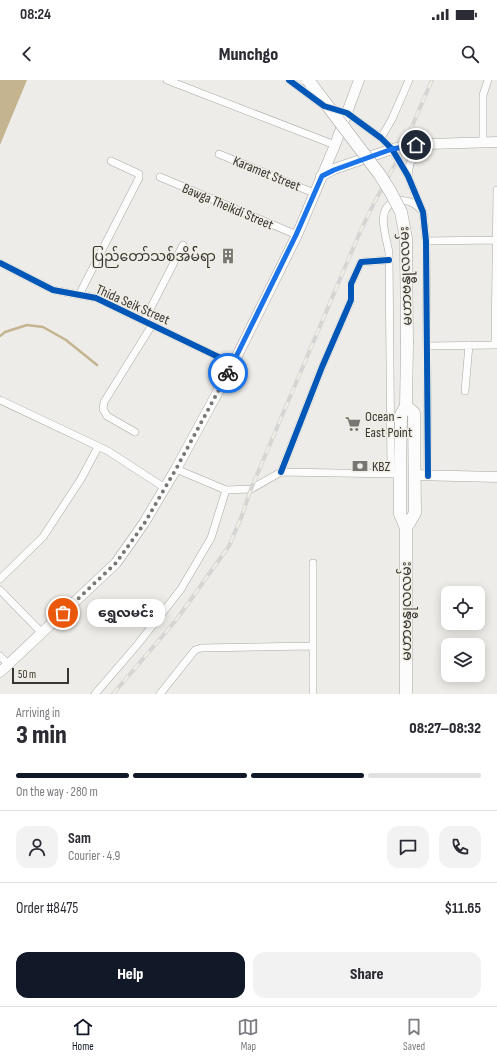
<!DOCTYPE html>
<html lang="en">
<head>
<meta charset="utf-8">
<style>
	body { margin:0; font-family:"Sofia Sans Condensed","Noto Sans Myanmar",sans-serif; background:#f2f2f3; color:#2b2b33; height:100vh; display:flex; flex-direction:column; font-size:15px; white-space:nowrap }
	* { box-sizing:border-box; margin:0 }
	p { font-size:13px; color:#7c7c81 }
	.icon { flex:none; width:22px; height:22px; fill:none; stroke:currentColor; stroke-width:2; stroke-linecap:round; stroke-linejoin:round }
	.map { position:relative; height:614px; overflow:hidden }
	.panel { display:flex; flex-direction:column; background:#fff; flex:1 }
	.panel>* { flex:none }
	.fabs { position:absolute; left:441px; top:506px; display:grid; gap:8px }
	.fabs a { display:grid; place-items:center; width:44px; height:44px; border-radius:8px; background:#fff; box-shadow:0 2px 10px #0003; font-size:20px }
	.scale { position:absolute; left:12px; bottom:10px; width:57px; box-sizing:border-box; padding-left:4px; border:2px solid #383633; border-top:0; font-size:11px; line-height:14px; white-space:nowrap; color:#383633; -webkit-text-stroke:3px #f0ede5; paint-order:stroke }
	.pin { position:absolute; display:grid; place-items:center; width:34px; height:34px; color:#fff; margin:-17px; border:2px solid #fff; border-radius:50%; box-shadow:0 1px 4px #0007 }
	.courier { position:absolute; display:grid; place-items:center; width:40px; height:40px; margin:-20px; border:3px solid #1a73e8; border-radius:50%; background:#fff; color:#222; box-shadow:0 1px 5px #0007 }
	.bubble { position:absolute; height:28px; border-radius:12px; background:#fff; box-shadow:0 2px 10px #0003; font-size:13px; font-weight:800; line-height:28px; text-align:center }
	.overview em { font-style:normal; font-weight:800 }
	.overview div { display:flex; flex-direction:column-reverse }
	.overview { display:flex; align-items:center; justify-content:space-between; height:68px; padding:0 16px }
	h1 { font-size:26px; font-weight:800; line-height:30px }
	.bar { display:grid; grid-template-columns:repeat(4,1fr); gap:6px 4px; align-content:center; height:48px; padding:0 16px }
	.bar i { height:5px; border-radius:3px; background:#e1e1e2 }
	.bar .current { background:#111827 }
	.bar p { grid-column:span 4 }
	.line { display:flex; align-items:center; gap:10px; padding:0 16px; border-top:1px solid #e1e1e2 }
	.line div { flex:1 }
	.round { display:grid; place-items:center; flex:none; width:42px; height:42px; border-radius:12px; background:#f2f2f3 }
	.button { display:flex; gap:8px; margin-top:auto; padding:8px 16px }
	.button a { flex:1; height:46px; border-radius:12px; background:#111827; color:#fff; font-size:16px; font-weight:800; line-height:46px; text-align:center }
	.button a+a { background:#f2f2f3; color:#2b2b33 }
	.status { display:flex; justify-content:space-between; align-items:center; height:28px; padding:0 20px; background:#fff; direction:ltr }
	.status svg { height:11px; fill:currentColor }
	header { display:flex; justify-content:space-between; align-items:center; height:52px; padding:0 16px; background:#fff; font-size:18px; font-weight:800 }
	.tabs { display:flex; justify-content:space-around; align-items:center; height:56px; border-top:1px solid #e1e1e2; background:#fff; font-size:11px; color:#7c7c81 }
	.tabs a { display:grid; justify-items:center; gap:2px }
	.tabs .current { color:#111827 }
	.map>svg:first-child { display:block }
	.water { fill:#c4b590 }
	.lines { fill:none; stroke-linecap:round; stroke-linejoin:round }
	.stream { stroke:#c4b590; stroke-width:2.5 }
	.street-casing { stroke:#a8a7a4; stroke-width:8 }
	.secondary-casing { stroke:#a8a7a4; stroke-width:11 }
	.primary-casing { stroke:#a8a7a4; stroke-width:13 }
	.street { stroke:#fcfcfc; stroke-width:7 }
	.secondary { stroke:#fcfcfc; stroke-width:10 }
	.primary { stroke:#fcfcfc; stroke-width:12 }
	.rail-casing { stroke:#d5d5d4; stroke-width:4 }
	.rail { stroke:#f0ede5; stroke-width:2.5; stroke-dasharray:8; stroke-linecap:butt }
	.primary-bridge-casing { stroke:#a8a7a4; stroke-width:13; stroke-linecap:butt }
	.primary-bridge { stroke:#fcfcfc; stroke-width:12 }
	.cycleway-casing { stroke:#f0ede5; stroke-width:8 }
	.cycleway { stroke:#0057b8; stroke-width:6 }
	.done { stroke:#777672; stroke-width:4; stroke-dasharray:0 7.2 }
	.route { stroke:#1a73e8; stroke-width:5 }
	.labels { text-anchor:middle; stroke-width:3; stroke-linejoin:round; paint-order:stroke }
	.street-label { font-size:14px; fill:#383633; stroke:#f0ede5 }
	.poi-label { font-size:14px; fill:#383633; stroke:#f0ede5; text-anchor:start }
</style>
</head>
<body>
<div class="status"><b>08:24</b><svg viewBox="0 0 49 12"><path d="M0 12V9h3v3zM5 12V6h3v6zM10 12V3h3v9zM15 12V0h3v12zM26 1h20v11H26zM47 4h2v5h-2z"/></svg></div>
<header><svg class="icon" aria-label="back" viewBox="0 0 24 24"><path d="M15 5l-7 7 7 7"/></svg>Munchgo<svg class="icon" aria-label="search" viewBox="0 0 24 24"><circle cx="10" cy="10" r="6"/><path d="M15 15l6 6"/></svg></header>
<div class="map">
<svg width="497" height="614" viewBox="0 0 497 614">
	<rect width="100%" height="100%" fill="#edece8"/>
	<path class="water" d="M0,0H27L0,65Z"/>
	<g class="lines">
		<path class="stream" d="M0,256L5,252L27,245L43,247L66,260L97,285"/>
		<defs>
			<path id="street" d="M167,0L335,65
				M289,0L324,26L347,33L381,58L392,69L408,96L423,132L426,161L428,396
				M381,58L392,39L409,0
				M483,62V15L488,0
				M219,74L314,113
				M408,95L410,83L428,64
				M160,97L297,155
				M497,110L495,265H497
				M426,161L496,160
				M0,183L53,210L96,218L233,284
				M79,215L139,98V94L111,81
				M144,241L183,165
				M427,266L495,265
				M465,311L469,265
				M0,320L108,371L165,408
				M135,352L107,336L103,329L104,322L152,245
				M176,389L226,410L251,409L281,392L395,394
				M281,392L322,287L351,220V204L361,182L389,180
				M391,394L389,173C387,157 373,126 398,121C408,119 415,123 421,130
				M313,483V614
				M0,499L43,457L81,399L98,367
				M0,510L42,553
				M0,576L8,584
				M95,614L138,564L181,509L211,458L226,410
				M160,614L195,570L201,568L313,566"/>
			<path id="secondary" d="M321,96L334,89L392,69L404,66L428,64L497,62
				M414,395L497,397
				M0,592L116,483L144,443L176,389L233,284L297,155L335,65L359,0"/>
			<path id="primary" d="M406,448L415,433L414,333L406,326
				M406,614V448L400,434V394L401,335L406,326L407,264"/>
		</defs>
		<use href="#street" class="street-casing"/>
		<use href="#secondary" class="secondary-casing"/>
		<use href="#primary" class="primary-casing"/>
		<use href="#street" class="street"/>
		<use href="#secondary" class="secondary"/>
		<use href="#primary" class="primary"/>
		<defs>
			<path id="rail" d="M113,614L177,539L229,466L241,438L251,409L360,152L374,123L398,79L432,0"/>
		</defs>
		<use href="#rail" class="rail-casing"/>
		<use href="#rail" class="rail"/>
		<defs>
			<path id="primary-bridge" d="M308,0L380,95L390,111L401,132L406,158L407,264"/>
		</defs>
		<use href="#primary-bridge" class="primary-bridge-casing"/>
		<use href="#primary-bridge" class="primary-bridge"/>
		<defs>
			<path id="cycleway" d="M289,0L324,26L347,33L381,58L392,69L408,96L423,132L426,161L428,396
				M0,183L53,210L96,218L233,284
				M281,392L322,287L351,220V204L361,182L389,180"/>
		</defs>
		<use href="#cycleway" class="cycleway-casing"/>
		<use href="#cycleway" class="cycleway"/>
	</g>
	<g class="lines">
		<path class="done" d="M63,533L116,483L144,444L176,389L228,293"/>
		<path class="route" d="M228,293L296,155L322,96L334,90L392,69L416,65"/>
	</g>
	<defs>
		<symbol id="building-bare" viewBox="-9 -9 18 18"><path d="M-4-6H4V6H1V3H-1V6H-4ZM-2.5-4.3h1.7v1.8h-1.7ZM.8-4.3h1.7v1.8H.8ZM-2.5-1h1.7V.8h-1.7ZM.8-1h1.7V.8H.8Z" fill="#777672" stroke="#f0ede5" stroke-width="2.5" paint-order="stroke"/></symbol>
		<symbol id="supermarket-bare" viewBox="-9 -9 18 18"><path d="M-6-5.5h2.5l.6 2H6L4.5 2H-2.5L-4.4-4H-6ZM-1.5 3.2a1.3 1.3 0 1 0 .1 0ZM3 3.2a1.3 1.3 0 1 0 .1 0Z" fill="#777672" stroke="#f0ede5" stroke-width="2.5" paint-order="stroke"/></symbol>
		<symbol id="bank-bare" viewBox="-9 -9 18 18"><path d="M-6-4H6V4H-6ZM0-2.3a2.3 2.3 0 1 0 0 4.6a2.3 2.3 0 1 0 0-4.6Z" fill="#777672" stroke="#f0ede5" stroke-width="2.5" paint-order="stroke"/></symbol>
	</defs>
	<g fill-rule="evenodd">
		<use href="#building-bare" x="217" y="165" width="22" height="22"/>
		<use href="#supermarket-bare" x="342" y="333" width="22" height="22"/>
		<use href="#bank-bare" x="349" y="375" width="22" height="22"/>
	</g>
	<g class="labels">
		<g class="street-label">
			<text transform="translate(267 93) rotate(22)" y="5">Karamet Street</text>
			<text transform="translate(228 126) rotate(23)" y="5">Bawga Theikdi Street</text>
			<text transform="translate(405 196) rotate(-92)" y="5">မဟာဗန္ဓုလလမ်း</text>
			<text transform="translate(133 224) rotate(24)" y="5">Thida Seik Street</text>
			<text transform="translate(406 531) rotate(-90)" y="5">မဟာဗန္ဓုလလမ်း</text>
		</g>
		<g class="poi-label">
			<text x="216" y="181" text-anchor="end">ပြည်တော်သစ်အိမ််ရာ</text>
			<text x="365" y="341">Ocean -<tspan x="365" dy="16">East Point</tspan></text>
			<text x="372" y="391">KBZ</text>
		</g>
	</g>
</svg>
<div class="fabs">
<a><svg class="icon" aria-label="locate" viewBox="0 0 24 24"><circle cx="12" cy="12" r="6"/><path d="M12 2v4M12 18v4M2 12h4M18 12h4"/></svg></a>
<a><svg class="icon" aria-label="layers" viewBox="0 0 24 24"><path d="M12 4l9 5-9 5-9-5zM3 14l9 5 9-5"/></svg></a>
</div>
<div class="scale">50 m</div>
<div class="pin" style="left:63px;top:533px;background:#ea580c"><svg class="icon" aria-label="bag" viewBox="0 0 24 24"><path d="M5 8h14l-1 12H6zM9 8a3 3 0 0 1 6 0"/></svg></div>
<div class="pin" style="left:416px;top:65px;background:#1f2937"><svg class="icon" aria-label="home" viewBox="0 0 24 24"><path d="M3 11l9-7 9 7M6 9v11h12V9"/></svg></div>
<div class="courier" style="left:228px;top:293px"><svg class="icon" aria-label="bike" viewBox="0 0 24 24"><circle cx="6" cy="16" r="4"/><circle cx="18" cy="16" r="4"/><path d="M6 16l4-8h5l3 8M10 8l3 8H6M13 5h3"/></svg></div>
<div class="bubble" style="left:87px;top:519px;width:78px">ရွှေလမင်း</div>
</div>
<section class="panel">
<div class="overview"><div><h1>3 min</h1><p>Arriving in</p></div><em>08:27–08:32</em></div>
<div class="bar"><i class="current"></i><i class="current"></i><i class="current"></i><i></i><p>On the way · 280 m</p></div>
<div class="line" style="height:72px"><a class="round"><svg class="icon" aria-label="person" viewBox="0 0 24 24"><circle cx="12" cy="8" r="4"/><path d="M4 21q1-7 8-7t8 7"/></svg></a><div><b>Sam</b><p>Courier · 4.9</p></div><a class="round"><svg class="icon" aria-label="chat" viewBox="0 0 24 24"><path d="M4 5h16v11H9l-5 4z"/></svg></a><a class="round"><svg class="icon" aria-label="phone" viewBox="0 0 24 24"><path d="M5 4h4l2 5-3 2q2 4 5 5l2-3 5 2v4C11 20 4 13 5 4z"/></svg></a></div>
<div class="line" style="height:52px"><div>Order #8475</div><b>$11.65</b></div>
<div class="button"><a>Help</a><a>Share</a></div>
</section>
<nav class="tabs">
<a class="current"><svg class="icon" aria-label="home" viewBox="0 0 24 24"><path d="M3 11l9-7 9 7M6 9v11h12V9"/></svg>Home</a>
<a><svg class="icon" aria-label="map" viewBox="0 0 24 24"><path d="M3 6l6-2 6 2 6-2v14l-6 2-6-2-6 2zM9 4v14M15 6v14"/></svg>Map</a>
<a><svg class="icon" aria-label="saved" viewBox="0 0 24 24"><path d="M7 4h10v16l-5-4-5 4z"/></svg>Saved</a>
</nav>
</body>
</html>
